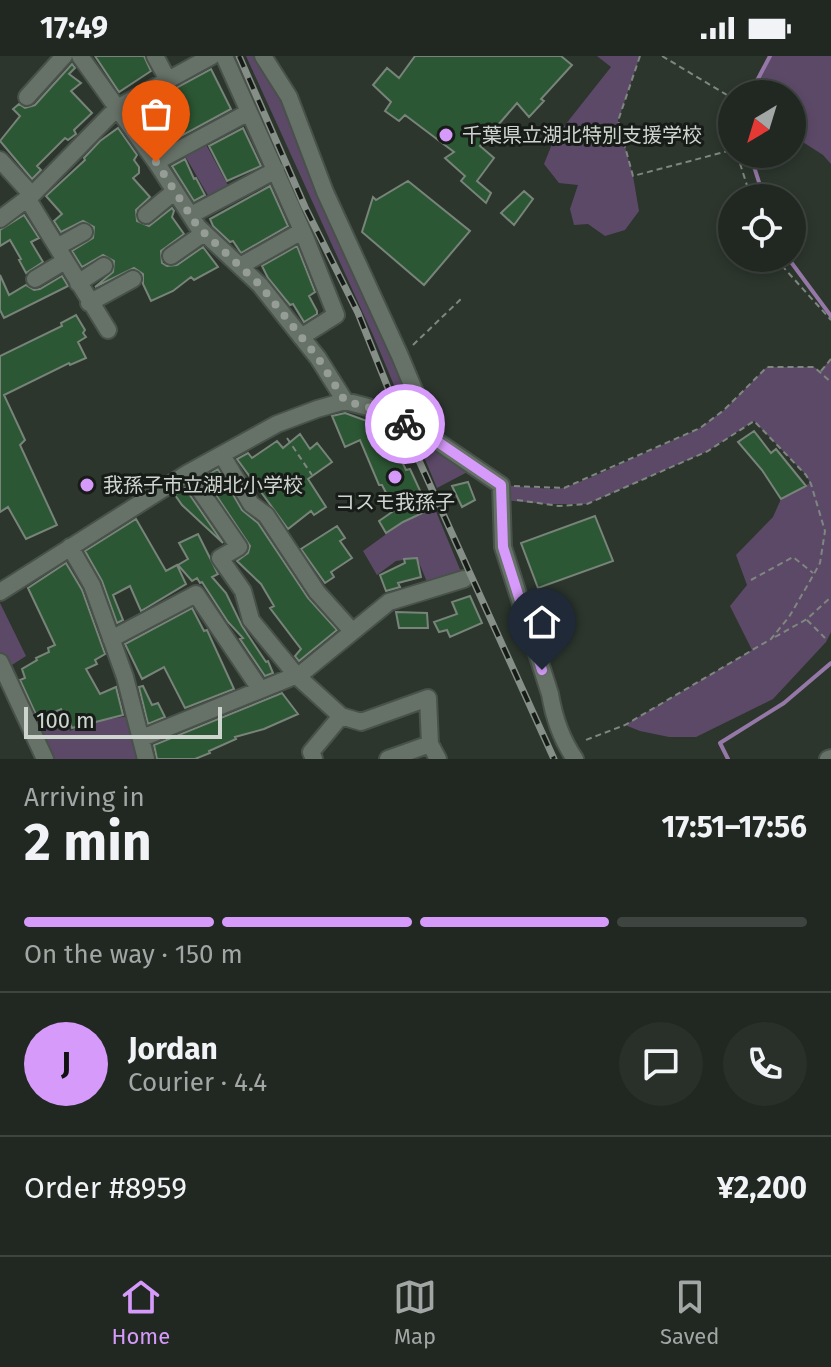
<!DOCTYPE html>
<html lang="en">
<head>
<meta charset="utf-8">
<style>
	body { margin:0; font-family:"Fira Sans","Noto Sans JP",sans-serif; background:#29302a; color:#f1f3f6; height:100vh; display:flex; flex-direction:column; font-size:30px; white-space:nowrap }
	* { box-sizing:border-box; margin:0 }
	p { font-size:26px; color:#a2a6a5 }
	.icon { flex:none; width:44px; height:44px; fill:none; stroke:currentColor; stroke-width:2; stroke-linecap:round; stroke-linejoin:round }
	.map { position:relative; height:703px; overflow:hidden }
	.panel { display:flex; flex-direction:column; background:#212822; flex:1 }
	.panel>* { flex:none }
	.needle { width:52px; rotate:218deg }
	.tools { position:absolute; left:718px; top:24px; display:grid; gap:16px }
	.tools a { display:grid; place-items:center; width:88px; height:88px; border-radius:50%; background:#212822; box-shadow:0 4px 12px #0003,0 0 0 2px #3e4440; font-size:40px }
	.scale { position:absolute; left:24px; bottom:20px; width:198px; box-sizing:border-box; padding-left:8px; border:4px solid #ced5cf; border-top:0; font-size:22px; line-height:28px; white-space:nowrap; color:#ced5cf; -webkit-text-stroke:6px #181c18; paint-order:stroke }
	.pin { position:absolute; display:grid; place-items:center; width:68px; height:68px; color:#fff; margin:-82px -34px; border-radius:50% 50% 50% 0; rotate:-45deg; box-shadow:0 0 8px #0007 }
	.pin .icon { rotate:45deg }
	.courier { position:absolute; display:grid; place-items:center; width:80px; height:80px; margin:-40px; border:6px solid #d69bfa; border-radius:50%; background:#fff; color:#222; box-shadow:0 2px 10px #0007 }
	.headline em { font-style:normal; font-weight:700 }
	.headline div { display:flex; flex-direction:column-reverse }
	.headline { display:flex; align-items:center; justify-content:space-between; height:136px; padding:0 24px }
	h1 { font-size:52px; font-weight:700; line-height:60px }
	.bar { display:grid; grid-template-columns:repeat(4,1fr); gap:12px 8px; align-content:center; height:96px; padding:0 24px }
	.bar i { height:10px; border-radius:6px; background:#3e4440 }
	.bar .active { background:#d69bfa }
	.bar p { grid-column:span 4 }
	.line { display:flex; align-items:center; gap:20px; padding:0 24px; border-top:2px solid #3e4440 }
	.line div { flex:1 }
	.round { display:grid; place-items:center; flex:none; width:84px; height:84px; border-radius:42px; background:#29302a }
	.status { display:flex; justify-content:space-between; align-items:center; height:56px; padding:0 40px; background:#212822; direction:ltr }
	.status svg { height:22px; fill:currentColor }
	.menu { display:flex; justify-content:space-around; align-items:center; height:112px; border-top:2px solid #3e4440; background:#212822; font-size:22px; color:#a2a6a5 }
	.menu a { display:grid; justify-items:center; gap:4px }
	.menu .active { color:#d69bfa }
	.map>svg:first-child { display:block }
	.green { fill:#5c4968 }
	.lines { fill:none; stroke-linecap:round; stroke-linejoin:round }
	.stream { stroke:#9578a7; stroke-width:4 }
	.building { fill:#2c5734; stroke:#788479; stroke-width:2 }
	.minor-casing { stroke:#48514a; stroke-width:20 }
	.path { stroke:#7e877f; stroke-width:2; stroke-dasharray:6 4; stroke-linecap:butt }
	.minor { stroke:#667167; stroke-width:16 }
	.rail-casing { stroke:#868f87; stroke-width:7 }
	.rail { stroke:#181c18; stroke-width:4; stroke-dasharray:12; stroke-linecap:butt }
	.done { stroke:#959d96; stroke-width:8; stroke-dasharray:0 14.4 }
	.route { stroke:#d69bfa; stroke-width:10 }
	.poi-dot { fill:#d69bfa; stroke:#181c18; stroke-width:3 }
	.labels { text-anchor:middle; stroke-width:6; stroke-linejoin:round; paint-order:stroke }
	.poi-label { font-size:20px; fill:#ced5cf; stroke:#181c18; text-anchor:start }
</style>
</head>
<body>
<div class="status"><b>17:49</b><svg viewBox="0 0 49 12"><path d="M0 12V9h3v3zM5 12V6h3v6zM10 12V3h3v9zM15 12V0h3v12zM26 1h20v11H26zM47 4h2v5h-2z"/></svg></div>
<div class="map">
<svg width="831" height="703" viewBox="0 0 831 703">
	<rect width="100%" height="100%" fill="#2c362d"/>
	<path class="green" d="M246,0H263L435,384L475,412L437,432L373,279Z
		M597,0H640L618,65L633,120L639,155L625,174L605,180L588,168L574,169L570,153L578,129L559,127L544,108L554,83L611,11Z
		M770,0H831V108L823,99L792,79V38H750Z
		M173,30L184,50L137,80L117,52Z
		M202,81L232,137L213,148L181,93Z
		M831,303V576L826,586L773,643L696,681H669L640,675L625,669L752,594L730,550L747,529L736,499L773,461L781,443L810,427L806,419L754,365L708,395L587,448H546L503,444L501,429L551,433L564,432L592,421L700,372L724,354L767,311H814L820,315Z
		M435,453L464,523L430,533L417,502L396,505L377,519L363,495L403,466Z
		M0,547L26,600L4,614L0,606Z
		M63,659L70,675L86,667L135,659L145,703H45L33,674Z"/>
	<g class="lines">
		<path class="stream" d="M750,38L770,0
			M750,98L764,142
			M788,202L831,260
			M728,703L720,687L784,647L831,607"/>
	</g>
	<path class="building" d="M95,0H144L151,15L119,36Z
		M415,0H561L572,9L541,43L544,45L529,61L517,47L480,90L494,102L477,125L491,137L486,147L461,125L465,120L445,102L454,96L405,59L399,65L385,55L391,46L373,29L387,12L399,22Z
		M72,8L75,12L69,18L81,27L71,35L92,57L74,74L76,78L68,84L65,82L37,110L41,114L32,123L0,85L20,60L13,53L19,48L25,52L35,49Z
		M211,13L231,53L159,92L147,74L186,54L174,33Z
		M118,72L137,99L134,104L139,111V117L133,122L150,141L136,154L137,165L149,170L172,152L174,155L172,161L184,178L161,195L162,207L167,210L177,209L203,191L218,211L194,224L191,221L173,235L151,245L143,228V218L134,212L95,231L113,216L114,205L103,199L82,211L72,195L93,182L94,171L83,165L61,176L54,165L62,158L46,140L85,104L84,102L100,85Z
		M243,72L261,110L227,125L209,90Z
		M185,103L194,123L196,122L205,139L194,145L172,110Z
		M408,125L470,175L424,229L362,176L373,141L376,144Z
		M270,130L288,170L241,197L233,185L230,186L213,170L210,163Z
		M524,135L533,143L514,169L501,157Z
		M24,159L39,182L31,186L43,206L26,217L19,204L21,203L10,184L0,190V174Z
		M297,190L315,236L309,240L317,255V258L304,266L293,248L290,249L268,222L262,210Z
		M0,219L9,239L26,229L34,234L40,233L62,220L68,230L4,262L0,254Z
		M76,259L85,274L83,277L86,281L78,286L86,302L70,309L69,307L4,339L25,384L20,389L57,469L26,483L8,451L0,456V300L62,270L61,267Z
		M345,357L386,372L406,414L410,413L429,454L403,466L386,477L379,465L395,454L382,429H379L360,384L345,391L332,360Z
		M754,375L771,397L776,393L806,430L781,443L762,414L738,386Z
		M300,378L310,393L317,387L332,406L308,423L326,451L314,459L311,455L288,473L237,403L248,397L252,402L277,385L283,392Z
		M218,413L242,454L258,467L308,542L337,574L299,605L295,600L301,593L270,552L274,550L261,528L237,505L248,497L250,490L204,421Z
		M468,426L475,444L462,451L452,430Z
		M185,432L223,487L182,449L175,439Z
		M595,460L613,505L538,532L521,487Z
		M136,463L166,515L177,509L186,528L141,555L130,530L113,539L123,564L117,567L102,525L85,495Z
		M337,470L345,482L340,485L352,502L331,516L334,521L325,527L301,493Z
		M198,478L218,518L212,521L226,537L242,570L266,606L268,605L273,617L265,620L240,583L243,582L228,566L202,526L200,527L197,522L192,525L178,509L188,503L179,487Z
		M417,502L421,521L398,527L400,531L386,535L380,519L405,507L404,503Z
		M66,507L82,534L105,598L95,604L97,608L86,613L100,638L116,631L123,659L72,672L66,655L62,656L61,653L38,663L20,624L25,622L22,613L37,604L36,602L49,596L48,592L55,589L28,532Z
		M470,540L482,567L450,581L447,574L439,576L434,566L457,558L452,546Z
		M192,552L204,575L207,574L234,633L185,652L164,611L142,623L125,588Z
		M396,556L427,557L428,572H399Z
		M143,630L152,649L158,647L165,661L148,668L139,631Z
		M282,637L298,658L264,673L235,681L236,683L209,695L210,697L195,703H157L154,689Z"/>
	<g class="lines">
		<defs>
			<path id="minor" d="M80,0L156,106L198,171L260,229L318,302L345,345
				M155,0L168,24
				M224,0L305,181L336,259L301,281
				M263,0L289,41L325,136L400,300L435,384L501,429L503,491L550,638C554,662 561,683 575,703
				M27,41L64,0
				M0,104L32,139
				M156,106L249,56
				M27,142L108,274
				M146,159L175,135
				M191,159L276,114
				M0,163L32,139L117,52L212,0
				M57,191L84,176
				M171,200L204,177
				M240,210L302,175
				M35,223L65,205
				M78,227L104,210
				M89,247L133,223
				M222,399L251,448L266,459L317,536L352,575
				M188,417L239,491L220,502L243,535L251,564L297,620L341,660L361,666L428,642L430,688L388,703
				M70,491L92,529L125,621L146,703
				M0,536L188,417L277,368L317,353L345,345L368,351L435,384
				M111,583L196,538L260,633
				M0,606L45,703
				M142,682L302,617L389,546L464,523
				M430,688L438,703
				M314,703L311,696L341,660
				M828,703L831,702"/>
		</defs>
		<use href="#minor" class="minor-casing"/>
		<path class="path" d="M640,0L618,65L633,120L732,94
			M662,0L732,42
			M737,98L751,142
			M775,202L831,264
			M413,289L462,242
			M821,315L831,303
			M287,382L312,419
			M514,430L564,432L700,372L724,354L767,311H814L831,326
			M517,444L559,450L587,448L708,395L754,365L806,419L811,428L825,475L820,507L814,518L789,561L771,583L625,669L583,685
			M751,524L793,501L813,517
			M807,564L825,582
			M775,581L807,563L831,541"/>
		<use href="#minor" class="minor"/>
		<defs>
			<path id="rail" d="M239,0L305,151L358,257L402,367L554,703"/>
		</defs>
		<use href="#rail" class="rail-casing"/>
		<use href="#rail" class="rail"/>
	</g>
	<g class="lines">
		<path class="done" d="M156,106L198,171L260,229L318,302L345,345L368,351L405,368"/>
		<path class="route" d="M405,368L435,384L501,429L503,491L542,614"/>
	</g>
	<g class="poi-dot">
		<circle cx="446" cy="79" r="8"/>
		<circle cx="395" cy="421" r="8"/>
		<circle cx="87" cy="429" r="8"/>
	</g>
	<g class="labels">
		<g class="poi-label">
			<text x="462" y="86">千葉県立湖北特別支援学校</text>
			<text x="103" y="436">我孫子市立湖北小学校</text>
			<text x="395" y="453" text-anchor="middle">コスモ我孫子</text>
		</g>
	</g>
</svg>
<div class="tools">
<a><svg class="needle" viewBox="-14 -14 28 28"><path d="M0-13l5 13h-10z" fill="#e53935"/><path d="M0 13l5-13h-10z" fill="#a2a6a5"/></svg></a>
<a><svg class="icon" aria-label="locate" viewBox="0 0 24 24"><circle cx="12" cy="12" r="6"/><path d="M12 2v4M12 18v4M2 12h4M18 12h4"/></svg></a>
</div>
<div class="scale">100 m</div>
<div class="pin" style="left:156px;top:106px;background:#ea580c"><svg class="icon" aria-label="bag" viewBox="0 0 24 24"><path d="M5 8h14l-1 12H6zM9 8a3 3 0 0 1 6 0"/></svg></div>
<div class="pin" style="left:542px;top:614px;background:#1f2937"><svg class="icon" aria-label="home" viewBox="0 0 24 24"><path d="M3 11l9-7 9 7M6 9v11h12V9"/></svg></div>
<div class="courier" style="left:405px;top:368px"><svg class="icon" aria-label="bike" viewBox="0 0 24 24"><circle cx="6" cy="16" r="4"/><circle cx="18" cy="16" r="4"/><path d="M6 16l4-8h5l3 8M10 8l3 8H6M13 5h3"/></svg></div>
</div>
<section class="panel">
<div class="headline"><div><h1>2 min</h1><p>Arriving in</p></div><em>17:51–17:56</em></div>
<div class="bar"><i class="active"></i><i class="active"></i><i class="active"></i><i></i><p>On the way · 150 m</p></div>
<div class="line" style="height:144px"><b class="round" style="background:#d69bfa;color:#111">J</b><div><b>Jordan</b><p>Courier · 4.4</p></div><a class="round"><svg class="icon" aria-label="chat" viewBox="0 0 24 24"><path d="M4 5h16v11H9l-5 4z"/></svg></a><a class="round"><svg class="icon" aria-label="phone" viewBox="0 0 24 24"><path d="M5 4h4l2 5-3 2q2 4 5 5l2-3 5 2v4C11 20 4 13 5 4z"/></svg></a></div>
<div class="line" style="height:104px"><div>Order #8959</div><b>¥2,200</b></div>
</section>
<nav class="menu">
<a class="active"><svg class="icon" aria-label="home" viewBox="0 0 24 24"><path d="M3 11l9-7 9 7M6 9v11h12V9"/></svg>Home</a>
<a><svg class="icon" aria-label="map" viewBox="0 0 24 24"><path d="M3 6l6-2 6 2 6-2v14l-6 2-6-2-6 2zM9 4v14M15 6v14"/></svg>Map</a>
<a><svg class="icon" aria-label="saved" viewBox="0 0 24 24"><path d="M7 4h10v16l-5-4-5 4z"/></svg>Saved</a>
</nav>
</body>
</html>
